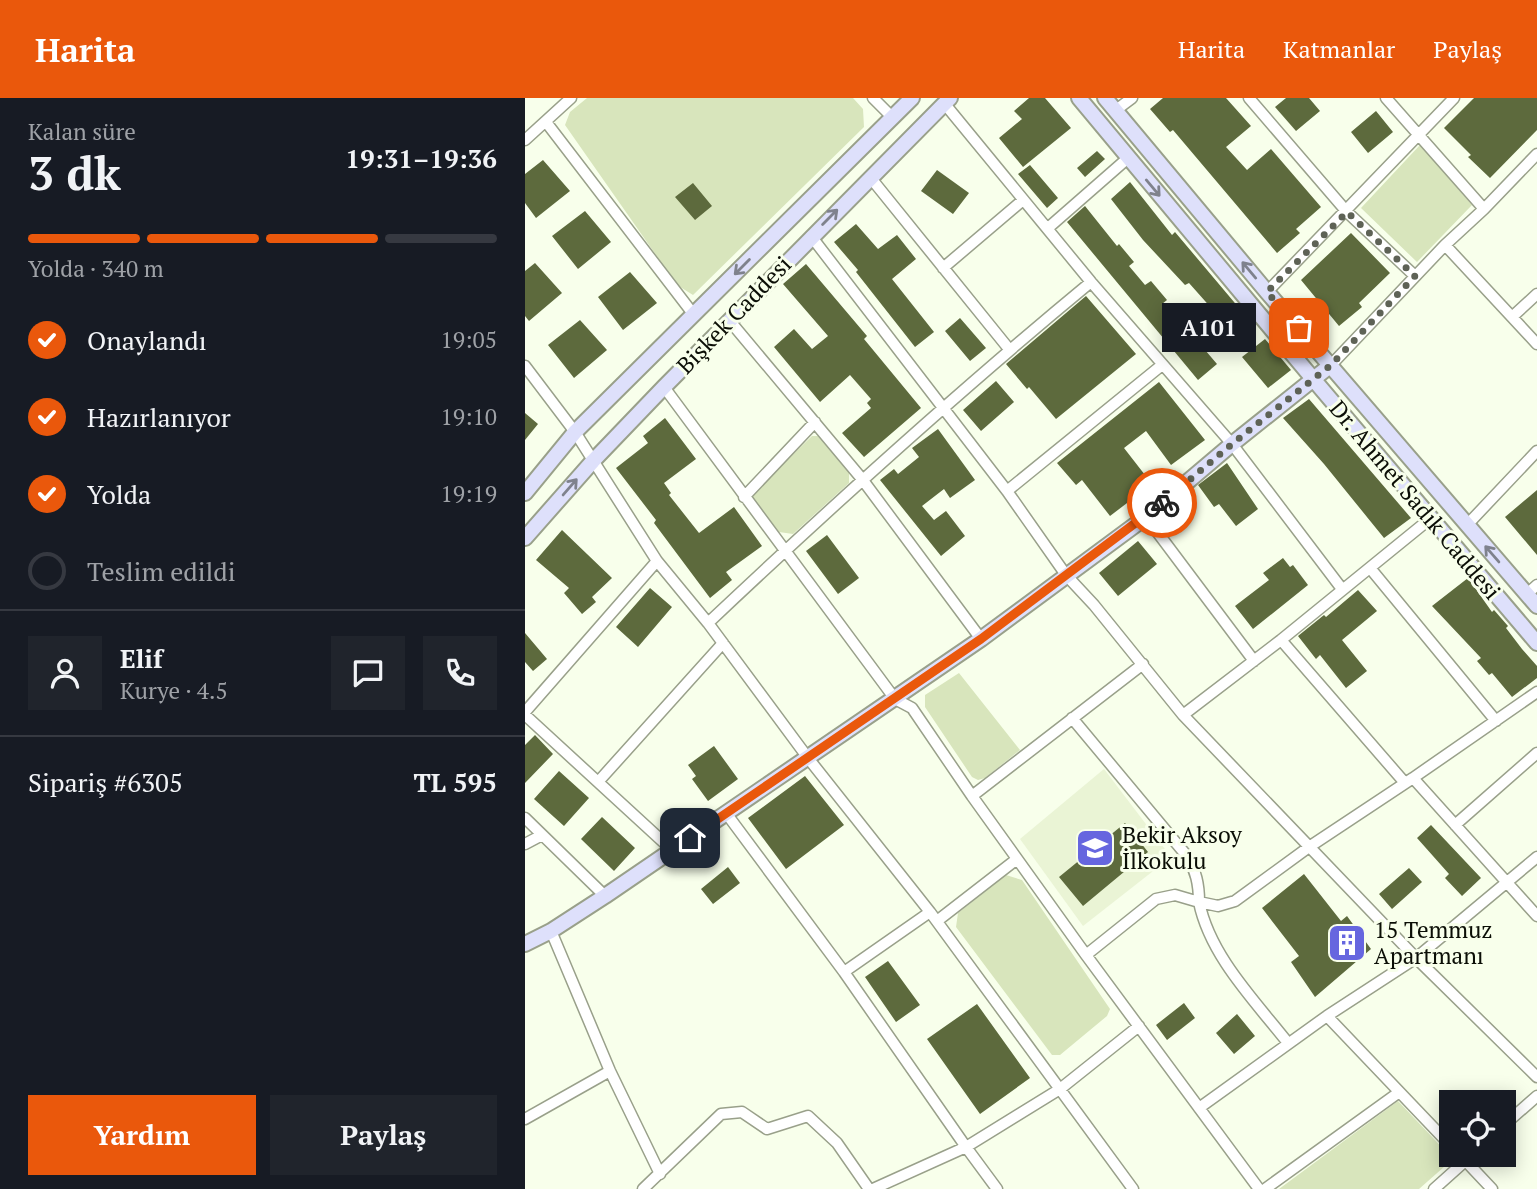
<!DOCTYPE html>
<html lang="tr">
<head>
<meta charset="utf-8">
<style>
	body { margin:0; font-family:"PT Serif",serif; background:#20242c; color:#f1f3f6; height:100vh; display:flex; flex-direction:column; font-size:26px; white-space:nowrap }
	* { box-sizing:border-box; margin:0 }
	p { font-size:23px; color:#9ea1a6 }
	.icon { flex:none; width:38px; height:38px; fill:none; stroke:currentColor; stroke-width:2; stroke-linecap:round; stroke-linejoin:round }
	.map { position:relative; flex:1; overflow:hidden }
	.sheet { display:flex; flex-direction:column; background:#171b24; width:525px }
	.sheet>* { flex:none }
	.fabs { position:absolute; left:914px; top:992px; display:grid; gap:14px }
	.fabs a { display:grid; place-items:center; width:77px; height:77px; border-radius:0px; background:#171b24; box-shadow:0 4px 18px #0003; font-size:35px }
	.pin { position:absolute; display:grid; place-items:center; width:60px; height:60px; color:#fff; margin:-30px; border-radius:14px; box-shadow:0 4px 10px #0006 }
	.courier { position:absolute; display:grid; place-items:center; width:70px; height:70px; margin:-35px; border:5px solid #ea580c; border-radius:50%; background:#fff; color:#222; box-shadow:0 2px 9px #0007 }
	.bubble { position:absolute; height:49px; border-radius:0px; background:#171b24; box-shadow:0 4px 18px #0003; font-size:23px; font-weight:700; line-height:49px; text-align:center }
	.headline em { font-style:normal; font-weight:700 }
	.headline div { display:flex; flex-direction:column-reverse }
	.headline { display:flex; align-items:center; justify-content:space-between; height:119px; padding:0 28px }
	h1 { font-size:46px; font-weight:700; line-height:52px }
	.bar { display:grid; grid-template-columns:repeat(4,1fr); gap:10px 7px; align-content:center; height:84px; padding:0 28px }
	.bar i { height:9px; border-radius:5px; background:#363941 }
	.bar .selected { background:#ea580c }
	.bar p { grid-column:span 4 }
	.line { display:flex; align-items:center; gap:18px; padding:0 28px; border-top:2px solid #363941 }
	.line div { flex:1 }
	.round { display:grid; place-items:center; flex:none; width:74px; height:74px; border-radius:0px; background:#20242c }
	ol { padding:0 28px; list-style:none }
	li { display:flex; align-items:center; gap:21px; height:77px }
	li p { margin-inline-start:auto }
	li .icon { padding:7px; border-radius:50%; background:#ea580c; color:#fff; stroke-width:4 }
	li:last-child { color:#9ea1a6 }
	li i { width:38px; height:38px; border:4px solid #363941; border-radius:50% }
	.button { display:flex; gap:14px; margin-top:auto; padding:14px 28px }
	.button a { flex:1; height:80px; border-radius:0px; background:#ea580c; color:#fff; font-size:28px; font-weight:700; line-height:80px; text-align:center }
	.button a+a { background:#20242c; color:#f1f3f6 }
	header { display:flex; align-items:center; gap:42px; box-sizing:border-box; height:98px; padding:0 35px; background:#ea580c; color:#fff }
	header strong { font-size:33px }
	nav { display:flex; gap:38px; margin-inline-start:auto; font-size:24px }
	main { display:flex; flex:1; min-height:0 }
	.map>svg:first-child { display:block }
	.built { fill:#eaf4d5 }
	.green { fill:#d8e5bc }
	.building { fill:#5d6a3d }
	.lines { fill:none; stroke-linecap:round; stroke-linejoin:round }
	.street-casing { stroke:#99a08a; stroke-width:13 }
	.secondary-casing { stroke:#99a08a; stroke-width:18 }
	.street { stroke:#fff; stroke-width:10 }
	.secondary { stroke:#dee0fb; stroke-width:14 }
	.oneway { stroke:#7f828d }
	.done { stroke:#5e6256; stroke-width:7; stroke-dasharray:0 12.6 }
	.route { stroke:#ea580c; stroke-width:9 }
	.labels { text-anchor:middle; stroke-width:6; stroke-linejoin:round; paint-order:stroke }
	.street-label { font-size:23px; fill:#0b0e06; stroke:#f8ffeb }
	.poi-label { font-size:23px; fill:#0b0e06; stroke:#f8ffeb; text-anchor:start }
</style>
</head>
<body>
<header>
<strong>Harita</strong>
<nav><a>Harita</a><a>Katmanlar</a><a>Paylaş</a></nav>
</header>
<main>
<section class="sheet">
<div class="headline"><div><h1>3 dk</h1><p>Kalan süre</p></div><em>19:31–19:36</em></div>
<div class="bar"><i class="selected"></i><i class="selected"></i><i class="selected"></i><i></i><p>Yolda · 340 m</p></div>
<ol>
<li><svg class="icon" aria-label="check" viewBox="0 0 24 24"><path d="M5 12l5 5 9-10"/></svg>Onaylandı<p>19:05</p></li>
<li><svg class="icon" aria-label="check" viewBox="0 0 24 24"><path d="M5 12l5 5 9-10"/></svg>Hazırlanıyor<p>19:10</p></li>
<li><svg class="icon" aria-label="check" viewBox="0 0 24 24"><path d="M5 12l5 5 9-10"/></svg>Yolda<p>19:19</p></li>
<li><i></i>Teslim edildi</li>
</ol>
<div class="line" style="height:126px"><a class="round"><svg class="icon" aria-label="person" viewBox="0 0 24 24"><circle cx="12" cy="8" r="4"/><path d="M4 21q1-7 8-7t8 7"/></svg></a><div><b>Elif</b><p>Kurye · 4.5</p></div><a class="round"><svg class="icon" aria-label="chat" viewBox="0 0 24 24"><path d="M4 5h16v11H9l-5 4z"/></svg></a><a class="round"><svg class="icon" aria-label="phone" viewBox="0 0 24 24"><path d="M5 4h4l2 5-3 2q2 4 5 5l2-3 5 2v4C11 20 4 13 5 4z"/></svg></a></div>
<div class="line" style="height:91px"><div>Sipariş #6305</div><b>TL 595</b></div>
<div class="button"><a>Yardım</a><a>Paylaş</a></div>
</section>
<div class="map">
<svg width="1012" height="1091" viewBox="0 0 1012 1091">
	<rect width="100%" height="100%" fill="#f8ffeb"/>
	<path class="built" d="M579,671L646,759L558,828L495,741Z"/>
	<path class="green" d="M62,0H328L338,11L339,29L168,197L152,187L40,27L45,14Z
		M895,47L947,107L892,164L836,110Z
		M287,338H293L324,373V385L268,436L254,434L227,400L230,393Z
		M434,575L495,652L460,680L453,682L447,679L400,609V597Z
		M481,777L497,782L585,911L582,918L535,957H527L431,829L433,815Z
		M873,1003L928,1061L894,1091H754Z"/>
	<path class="building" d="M504,0H520L546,30L498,69L474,40L497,21L489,13Z
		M638,0H701L726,28L701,49L722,72L746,51L796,109L771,131L775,135L752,155L648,32L645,34L625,11Z
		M761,0H784L795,13L771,33L750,9Z
		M949,0H1012V32L965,80L943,59L946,57L919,30Z
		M851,13L868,34L843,55L826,34Z
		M572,53L580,61L560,79L552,70Z
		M18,62L45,93L11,120L0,105V76Z
		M505,67L533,100L522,110L493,76Z
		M412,72L444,95L428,116L396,93Z
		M605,84L647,137L650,134L720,217L704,230L664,185L660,187L618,142L586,101Z
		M168,85L187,108L170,122L150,99Z
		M560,108L592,148L594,146L609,164L604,168L620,187L626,183L642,202L637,206L648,220L651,218L692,266L673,282L542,124Z
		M60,113L86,144L53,171L27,138Z
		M331,126L353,151L372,137L391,161L367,181L409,234L390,249L331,174L333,172L309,144Z
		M826,135L865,175L834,205L837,209L814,228L776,182Z
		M10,165L37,195L4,223L0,218V173Z
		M281,166L342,238L339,241L396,310L339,359L317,335L346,310L342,305L346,301L325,277L295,304L249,249L269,231L287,251L303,238L258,186Z
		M105,174L132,205L98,232L73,199Z
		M561,198L611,256L531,321L504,289L502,291L481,266Z
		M435,220L461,250L445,263L420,233Z
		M55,222L82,252L49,280L23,247Z
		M740,241L766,272L743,290L717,259Z
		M471,283L489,304L456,333L438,312Z
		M634,284L680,342L646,367L621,333L599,350L627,386L585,418L557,382L551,387L532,365Z
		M784,301L886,420L859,440L799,366L758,320Z
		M0,315L13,326L0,342Z
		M140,320L171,361L139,385L146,395L144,397L174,435L209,409L237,448L201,474L207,482L185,500L129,425L131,422L91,370L123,345L118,338Z
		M413,331L450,382L425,400L419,391L397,408L409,422L421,413L440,438L416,458L355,382L369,371L373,376L394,359L387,350Z
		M702,365L733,411L711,428L694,406L689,409L673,387Z
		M1012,392V457L980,419Z
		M37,432L87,480L67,499L71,504L57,516L39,495L44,490L11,462Z
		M302,437L334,480L313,496L281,453Z
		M613,443L632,466L593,498L574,475Z
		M758,460L765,469L768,467L783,487L728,531L710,508L744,482L738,475Z
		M943,480L967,514L969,512L983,528L981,530L997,551L1012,568V580L987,599L967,575L964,577L952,563L956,560L907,508Z
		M125,490L147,509L113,549L91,529Z
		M833,492L852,513L817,542L842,573L821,590L795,557L791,561L773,538L799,517L801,519Z
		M0,535L22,561L8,573L0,564Z
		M10,637L28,656L0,685V647Z
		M189,648L213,681L183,703L167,681L171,678L163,667Z
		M34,673L64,700L39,728L9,701Z
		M280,678L319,727L261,771L223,720Z
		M77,719L110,750L89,773L56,741Z
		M600,725L623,754L558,808L534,779Z
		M906,727L956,780L937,798L920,780L924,776L892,740Z
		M203,769L215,785L188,806L176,791Z
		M884,770L897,784L867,811L854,796Z
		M779,776L816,823L822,818L846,851L790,899L766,864L774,858L737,810Z
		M363,863L395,907L371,924L340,879Z
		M659,905L670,920L642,942L631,927Z
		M452,906L505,980L455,1016L402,941Z
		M712,916L730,938L709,956L691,935Z"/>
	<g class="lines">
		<defs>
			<path id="street" d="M348,0L367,19
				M724,0L822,114L890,178
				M861,0L959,111
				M419,5L566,184L707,346L817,491
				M591,12L607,0
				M21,24L169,217
				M0,42L46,0
				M345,79L484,251
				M523,130L603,60
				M286,138L482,393L541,477L569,507L658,617L891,860L1012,979
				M920,147L1012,246
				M418,170L498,102
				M742,194L929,0
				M987,219L1012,196
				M204,222L337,381L456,541
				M806,267L920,147L959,111L1012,56
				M0,268L50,334L132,463L183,525L283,660L405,814L608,1091
				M139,289L370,601L387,610L447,698L561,857L734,1091
				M482,393L637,267
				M219,399L290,324
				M621,419L729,563
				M942,427L1012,353
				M845,470L971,623
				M1002,496L1012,487
				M183,525C307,408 434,293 566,184
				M756,542L880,685
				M1012,594L888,680L1012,818
				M0,614L132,463
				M0,617L147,752
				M658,617L756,542L906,420
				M547,620L662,758C671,773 674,786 674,804L650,797L631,801L561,857
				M73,684L198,545
				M447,698L618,566
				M201,715L319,874L441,1049L535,991L614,928
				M0,720L80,798
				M930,727L1012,655
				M0,746L17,737
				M412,823L492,761
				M26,833L85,973L135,1076
				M319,874L405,814
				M802,918L926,1048
				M763,945C730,903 685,858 674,804L693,808L710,803L784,749L888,680
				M674,1010L802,918L891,860L1012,759
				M0,1021L85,973
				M978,1028L1012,998
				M935,1057L967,1091
				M118,1091L196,1016L217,1014L242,1031L283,1018L312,1045L344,1091
				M348,1091L441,1049L472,1091
				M740,1091L873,995
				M909,1091L947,1057"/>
			<path id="secondary" d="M554,0L789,282L1012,545
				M580,0L742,194L1012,508
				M0,395L50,334L387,0
				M0,440L68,363L139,289L425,0
				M0,846L26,833L80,798L456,541L621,419L707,346L806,267"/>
		</defs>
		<use href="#street" class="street-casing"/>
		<use href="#secondary" class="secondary-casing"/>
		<use href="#street" class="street"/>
		<use href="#secondary" class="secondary"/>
	</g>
	<defs><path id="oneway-shaft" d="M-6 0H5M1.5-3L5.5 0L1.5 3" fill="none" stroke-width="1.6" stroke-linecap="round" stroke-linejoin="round" transform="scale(1.75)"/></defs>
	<g class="oneway">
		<use href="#oneway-shaft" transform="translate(628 90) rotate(50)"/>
		<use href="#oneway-shaft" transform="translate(305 119) rotate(-45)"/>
		<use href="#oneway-shaft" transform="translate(217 169) rotate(135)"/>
		<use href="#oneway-shaft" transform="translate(724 172) rotate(-130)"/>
		<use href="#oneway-shaft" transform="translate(45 389) rotate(-49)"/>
		<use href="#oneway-shaft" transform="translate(967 456) rotate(-131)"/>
	</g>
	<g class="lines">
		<path class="done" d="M637,405L707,346L806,267L890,178L822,114L742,194L774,230"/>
		<path class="route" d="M165,740L456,541L637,405"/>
	</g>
	<defs>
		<symbol id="school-square" viewBox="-11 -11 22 22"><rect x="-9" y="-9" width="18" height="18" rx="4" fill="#6666df" stroke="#f8ffeb"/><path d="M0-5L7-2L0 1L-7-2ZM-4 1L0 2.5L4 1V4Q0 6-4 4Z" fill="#fff"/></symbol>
		<symbol id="building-square" viewBox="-11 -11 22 22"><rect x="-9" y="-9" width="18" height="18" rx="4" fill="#6666df" stroke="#f8ffeb"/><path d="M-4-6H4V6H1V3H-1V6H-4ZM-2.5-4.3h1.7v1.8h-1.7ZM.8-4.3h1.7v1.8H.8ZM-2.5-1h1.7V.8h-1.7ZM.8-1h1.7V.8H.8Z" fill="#fff"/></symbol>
	</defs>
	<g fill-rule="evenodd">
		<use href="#school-square" x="548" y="728" width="44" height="44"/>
		<use href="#building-square" x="800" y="823" width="44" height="44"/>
	</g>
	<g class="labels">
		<g class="street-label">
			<text transform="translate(209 217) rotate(-46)" y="8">Bişkek Caddesi</text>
			<text transform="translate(890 402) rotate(50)" y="8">Dr. Ahmet Sadık Caddesi</text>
		</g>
		<g class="poi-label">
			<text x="597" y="745">Bekir Aksoy<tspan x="597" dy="26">İlkokulu</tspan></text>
			<text x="849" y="840">15 Temmuz<tspan x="849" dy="26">Apartmanı</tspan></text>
		</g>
	</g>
</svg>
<div class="fabs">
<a><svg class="icon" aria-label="locate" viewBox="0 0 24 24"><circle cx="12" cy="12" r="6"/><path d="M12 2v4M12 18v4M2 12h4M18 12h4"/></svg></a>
</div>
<div class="pin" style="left:774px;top:230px;background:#ea580c"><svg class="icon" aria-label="bag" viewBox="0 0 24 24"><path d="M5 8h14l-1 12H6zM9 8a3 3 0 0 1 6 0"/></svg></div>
<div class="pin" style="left:165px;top:740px;background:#1f2937"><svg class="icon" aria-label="home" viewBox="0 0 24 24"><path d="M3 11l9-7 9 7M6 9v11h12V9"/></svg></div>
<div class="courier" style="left:637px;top:405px"><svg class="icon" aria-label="bike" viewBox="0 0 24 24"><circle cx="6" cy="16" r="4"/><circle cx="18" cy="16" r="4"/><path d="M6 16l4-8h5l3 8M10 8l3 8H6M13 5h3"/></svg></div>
<div class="bubble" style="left:637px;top:205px;width:94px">A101</div>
</div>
</main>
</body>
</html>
